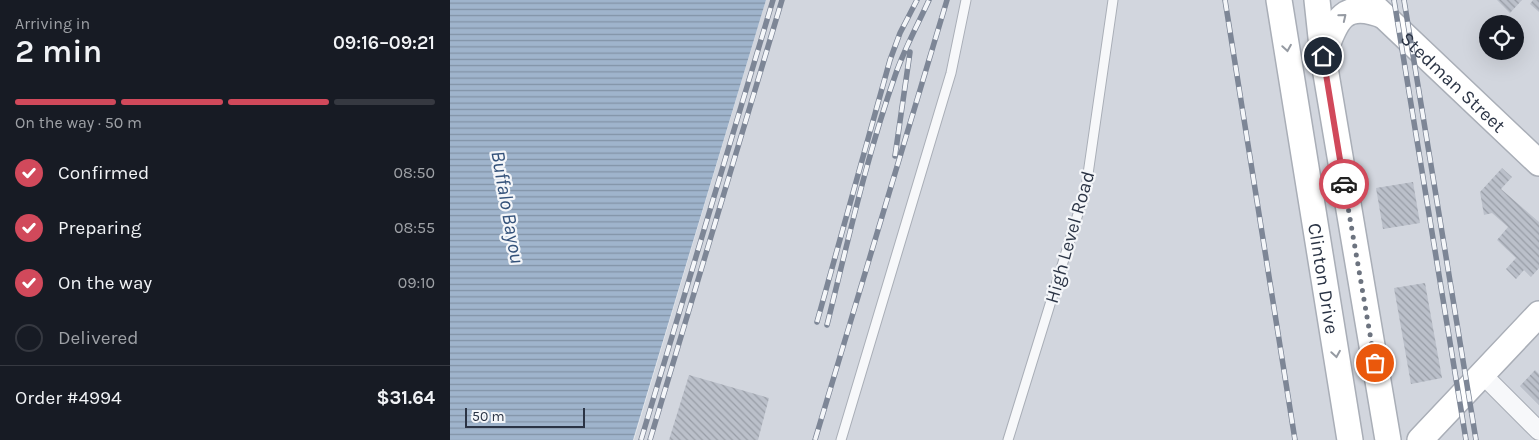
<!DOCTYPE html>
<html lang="en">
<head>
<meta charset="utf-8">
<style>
	body { margin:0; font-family:Karla,sans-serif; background:#20242c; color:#f1f3f6; height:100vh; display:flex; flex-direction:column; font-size:19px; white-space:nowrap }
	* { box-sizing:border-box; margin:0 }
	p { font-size:16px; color:#9ea1a6 }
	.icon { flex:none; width:28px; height:28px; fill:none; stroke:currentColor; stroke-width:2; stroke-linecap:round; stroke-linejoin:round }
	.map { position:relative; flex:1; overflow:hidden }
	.sheet { display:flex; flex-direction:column; background:#171b24; width:450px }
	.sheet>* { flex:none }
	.buttons { position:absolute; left:1029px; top:15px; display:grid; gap:10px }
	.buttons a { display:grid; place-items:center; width:45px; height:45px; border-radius:50%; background:#171b24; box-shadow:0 5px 20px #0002; font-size:25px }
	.scale { position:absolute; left:15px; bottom:12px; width:120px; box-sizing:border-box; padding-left:5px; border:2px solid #2b3445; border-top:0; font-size:14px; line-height:18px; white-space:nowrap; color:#2b3445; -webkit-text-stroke:4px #f4f6f9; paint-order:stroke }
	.pin { position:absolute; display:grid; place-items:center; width:42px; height:42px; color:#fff; margin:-21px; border:2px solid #fff; border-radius:50%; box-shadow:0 1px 5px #0007 }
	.courier { position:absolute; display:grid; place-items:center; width:50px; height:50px; margin:-25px; border:4px solid #d1495b; border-radius:50%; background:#fff; color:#222; box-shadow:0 1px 6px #0007 }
	.overview em { font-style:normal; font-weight:600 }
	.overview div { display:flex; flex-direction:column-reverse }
	.overview { display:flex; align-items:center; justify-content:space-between; height:85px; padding:0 15px }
	h1 { font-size:32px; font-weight:600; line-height:38px }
	.bar { display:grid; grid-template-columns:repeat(4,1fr); gap:8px 5px; align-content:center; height:60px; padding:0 15px }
	.bar i { height:6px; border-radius:4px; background:#363941 }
	.bar .selected { background:#d1495b }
	.bar p { grid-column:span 4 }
	.line { display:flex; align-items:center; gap:12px; padding:0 15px; border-top:1px solid #363941 }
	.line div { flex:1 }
	ol { padding:0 15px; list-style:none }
	li { display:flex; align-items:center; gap:15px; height:55px }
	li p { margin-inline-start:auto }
	li .icon { padding:5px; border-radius:50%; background:#d1495b; color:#fff; stroke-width:4 }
	li:last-child { color:#9ea1a6 }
	li i { width:28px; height:28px; border:2px solid #363941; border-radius:50% }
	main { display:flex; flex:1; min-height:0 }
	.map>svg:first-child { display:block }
	.built { fill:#d2d6de; fill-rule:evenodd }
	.water { fill:url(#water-rules) }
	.building { fill:url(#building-back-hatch) }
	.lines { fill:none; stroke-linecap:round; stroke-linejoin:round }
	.lane-casing { stroke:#a9aeb7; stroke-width:11 }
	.street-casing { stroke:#a9aeb7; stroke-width:20 }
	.secondary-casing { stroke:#a9aeb7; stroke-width:28 }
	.lane { stroke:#f7f8fa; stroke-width:9 }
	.street { stroke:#f7f8fa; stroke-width:18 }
	.secondary { stroke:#fff; stroke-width:25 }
	.rail-casing { stroke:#7d8696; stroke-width:5.5 }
	.rail { stroke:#f4f6f9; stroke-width:4; stroke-dasharray:11; stroke-linecap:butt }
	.oneway { stroke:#959aa2 }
	.done { stroke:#6c737f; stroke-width:5; stroke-dasharray:0 9 }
	.route { stroke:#d1495b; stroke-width:6 }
	.labels { text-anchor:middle; stroke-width:4.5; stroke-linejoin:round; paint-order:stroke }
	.street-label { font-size:19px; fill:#2b3445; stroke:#f4f6f9 }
	.water-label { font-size:20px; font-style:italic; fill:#34527a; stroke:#f4f6f9 }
</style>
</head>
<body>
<main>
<section class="sheet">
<div class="overview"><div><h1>2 min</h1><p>Arriving in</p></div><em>09:16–09:21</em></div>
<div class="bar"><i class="selected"></i><i class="selected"></i><i class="selected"></i><i></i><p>On the way · 50 m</p></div>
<ol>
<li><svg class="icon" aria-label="check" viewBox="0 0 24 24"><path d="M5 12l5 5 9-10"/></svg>Confirmed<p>08:50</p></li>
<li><svg class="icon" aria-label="check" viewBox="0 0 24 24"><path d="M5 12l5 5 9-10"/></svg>Preparing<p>08:55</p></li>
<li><svg class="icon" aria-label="check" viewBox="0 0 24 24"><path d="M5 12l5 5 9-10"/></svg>On the way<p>09:10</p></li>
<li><i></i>Delivered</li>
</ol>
<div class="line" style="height:65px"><div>Order #4994</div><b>$31.64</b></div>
</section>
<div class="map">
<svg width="1089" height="440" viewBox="0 0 1089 440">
	<defs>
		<pattern id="water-rules" width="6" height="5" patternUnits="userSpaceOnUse" patternTransform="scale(1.25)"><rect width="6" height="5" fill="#9fb4cc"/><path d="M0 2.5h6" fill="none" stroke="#8293a7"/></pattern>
		<pattern id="building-back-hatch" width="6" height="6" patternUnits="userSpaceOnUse" patternTransform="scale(1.25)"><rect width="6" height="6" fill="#bbc0ca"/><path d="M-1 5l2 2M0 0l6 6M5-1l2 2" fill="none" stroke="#989da6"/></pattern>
	</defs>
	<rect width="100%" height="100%" fill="#e4e7ec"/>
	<path class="built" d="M316,0H1089V440H184ZM1038,24H1065V51H1038Z"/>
	<path class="water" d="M0,0H316L183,440H0Z"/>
	<path class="building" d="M1047,0H1072L1060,13Z
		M1083,0H1089V12L1080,4Z
		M1052,168L1062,177L1051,189L1089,222V268L1081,277L1074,270L1066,279L1056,269L1066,258L1047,240L1058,227L1042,213L1034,215L1030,192Z
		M963,182L970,223L933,229L926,188Z
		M975,283L992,378L961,384L944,288Z
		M1085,370L1089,374V405L1070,386Z
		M239,375L319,398L308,440H219Z"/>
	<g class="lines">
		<defs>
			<path id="lane" d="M391,440L501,73L516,0
				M558,440L636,188L663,0"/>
			<path id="street" d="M1032,374L1089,431"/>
			<g id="secondary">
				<path id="s1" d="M829,0L900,440"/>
				<path d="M867,0L873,56L938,440"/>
				<path id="s2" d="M917,0L1089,163"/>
				<path d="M874,54C886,19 894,0 934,16"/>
				<path d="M970,440L1089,314"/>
			</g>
		</defs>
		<use href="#lane" class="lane-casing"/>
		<use href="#street" class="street-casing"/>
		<use href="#secondary" class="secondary-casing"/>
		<use href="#lane" class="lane"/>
		<use href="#street" class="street"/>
		<use href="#secondary" class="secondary"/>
		<defs>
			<path id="rail" d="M775,0L845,440
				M944,0L1016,440
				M954,0L1026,440
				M445,156L460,52
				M367,322L440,60L450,33L467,0
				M377,325C398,241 417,155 446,73C455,48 468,24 479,0
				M191,440L323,0
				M200,440L332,0
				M365,440L497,0"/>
		</defs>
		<use href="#rail" class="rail-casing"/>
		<use href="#rail" class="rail"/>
	</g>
	<defs><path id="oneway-chevron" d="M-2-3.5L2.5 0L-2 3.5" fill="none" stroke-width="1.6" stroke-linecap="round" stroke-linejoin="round" transform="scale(1.25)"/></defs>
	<g class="oneway">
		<use href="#oneway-chevron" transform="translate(893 17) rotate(-39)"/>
		<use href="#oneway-chevron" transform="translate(837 48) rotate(81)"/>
		<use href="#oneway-chevron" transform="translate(886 354) rotate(81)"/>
	</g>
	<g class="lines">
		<path class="done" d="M894,184L925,363"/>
		<path class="route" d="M873,56L894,184"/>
	</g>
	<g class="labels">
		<g class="street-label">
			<text dy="7" stroke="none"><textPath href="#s2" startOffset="119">Stedman Street</textPath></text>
			<text transform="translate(619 237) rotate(-74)" y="7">High Level Road</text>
			<text dy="7" stroke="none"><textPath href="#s1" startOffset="282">Clinton Drive</textPath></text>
		</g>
		<g class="water-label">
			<text transform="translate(58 207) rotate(80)" y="7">Buffalo Bayou</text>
		</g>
	</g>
</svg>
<div class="buttons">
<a><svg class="icon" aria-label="locate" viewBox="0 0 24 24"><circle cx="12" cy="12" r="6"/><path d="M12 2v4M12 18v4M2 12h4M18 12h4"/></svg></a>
</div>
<div class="scale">50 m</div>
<div class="pin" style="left:925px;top:363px;background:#ea580c"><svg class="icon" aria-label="bag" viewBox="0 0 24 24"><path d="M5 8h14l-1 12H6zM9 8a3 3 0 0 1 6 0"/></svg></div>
<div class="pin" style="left:873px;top:56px;background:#1f2937"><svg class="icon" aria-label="home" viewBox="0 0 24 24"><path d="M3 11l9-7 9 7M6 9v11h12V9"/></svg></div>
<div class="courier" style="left:894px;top:184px"><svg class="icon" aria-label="car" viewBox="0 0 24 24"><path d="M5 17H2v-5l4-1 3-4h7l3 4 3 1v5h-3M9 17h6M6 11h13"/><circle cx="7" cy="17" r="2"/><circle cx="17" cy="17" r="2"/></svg></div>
</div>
</main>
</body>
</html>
